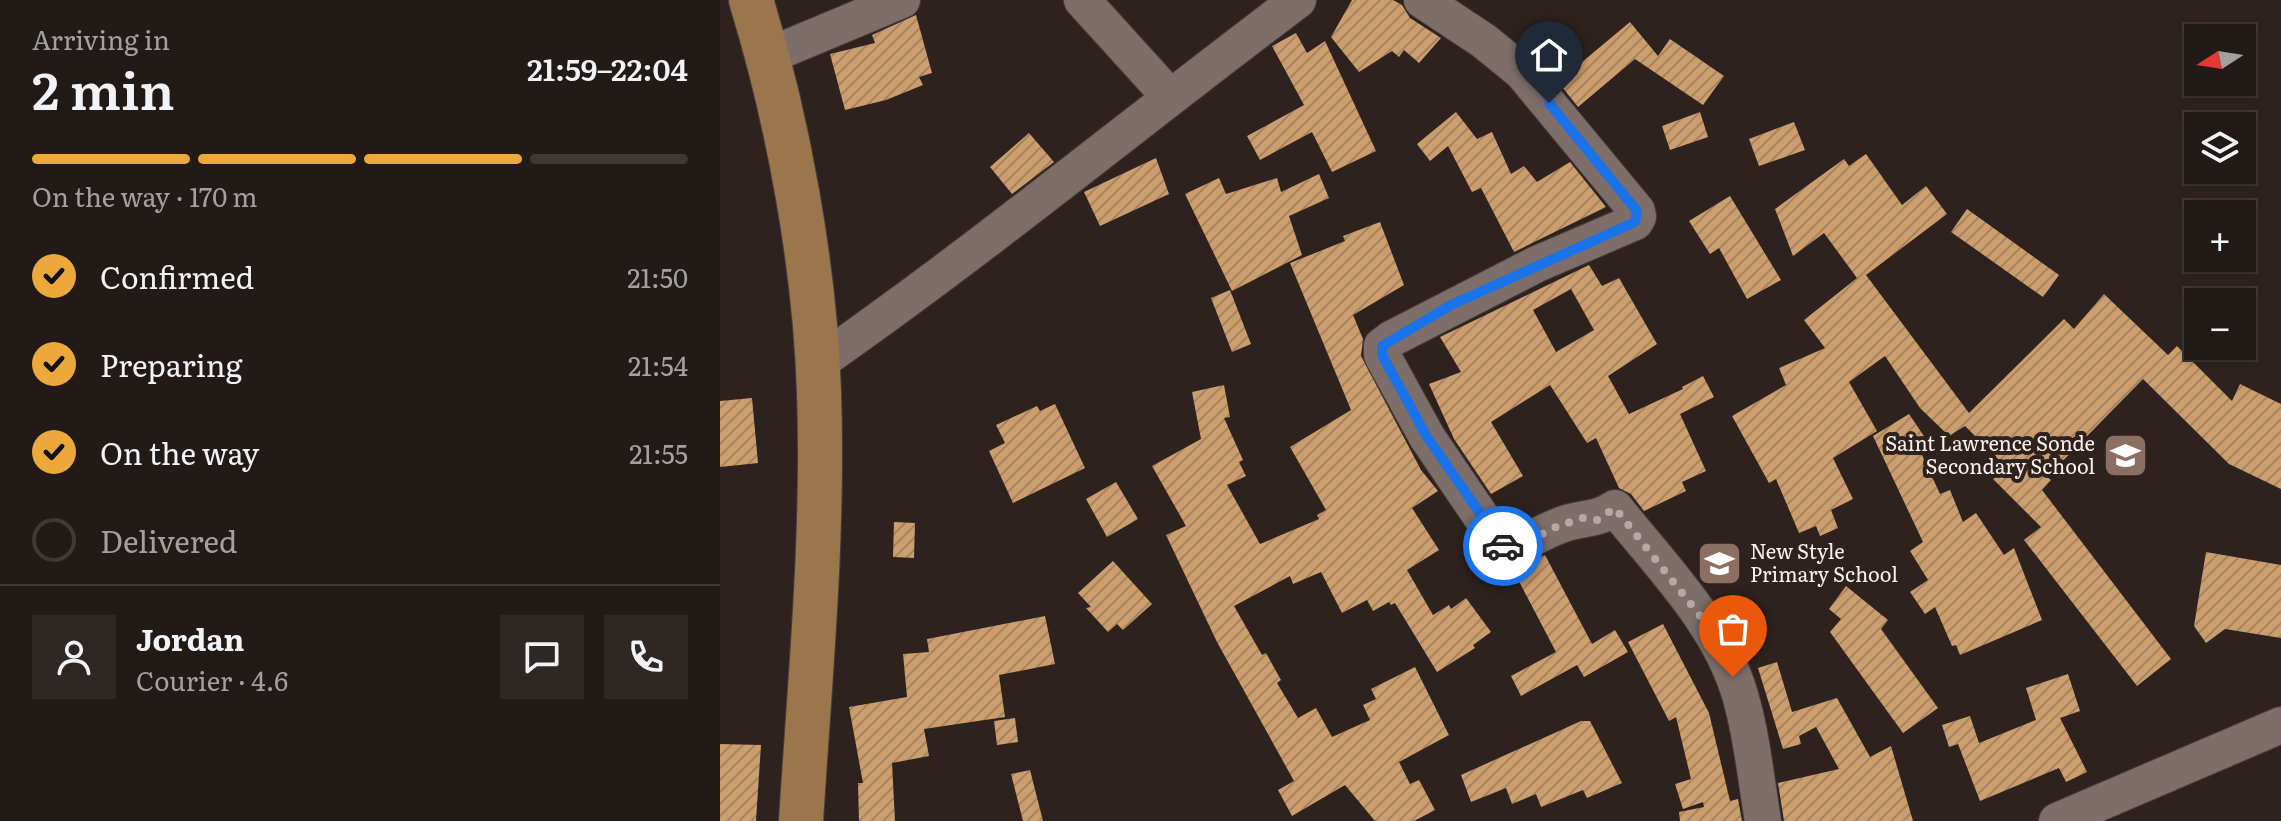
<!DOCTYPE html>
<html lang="en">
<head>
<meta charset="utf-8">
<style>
	body { margin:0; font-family:Literata,serif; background:#2e2723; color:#f1f3f6; height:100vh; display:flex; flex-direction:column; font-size:30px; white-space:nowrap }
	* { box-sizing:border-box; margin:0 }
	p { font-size:26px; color:#a2a1a1 }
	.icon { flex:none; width:44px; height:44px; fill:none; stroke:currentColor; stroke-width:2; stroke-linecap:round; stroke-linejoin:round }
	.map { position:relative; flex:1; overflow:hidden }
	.drawer { display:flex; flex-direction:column; background:#221a16; width:720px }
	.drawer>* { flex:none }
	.needle { width:52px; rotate:258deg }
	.fabs { position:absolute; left:1464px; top:24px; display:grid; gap:16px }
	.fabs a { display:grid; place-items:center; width:72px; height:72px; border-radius:0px; background:#221a16; box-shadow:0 2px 6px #0004,0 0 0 2px #3f3835; font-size:40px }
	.pin { position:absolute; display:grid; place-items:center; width:68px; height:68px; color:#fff; margin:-82px -34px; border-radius:50% 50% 50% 0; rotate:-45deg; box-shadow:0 0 8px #0007 }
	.pin .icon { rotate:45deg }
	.courier { position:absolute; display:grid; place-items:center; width:80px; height:80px; margin:-40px; border:6px solid #1a73e8; border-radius:50%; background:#fff; color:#222; box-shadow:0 2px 10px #0007 }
	.head em { font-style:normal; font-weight:600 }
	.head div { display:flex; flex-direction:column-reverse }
	.head { display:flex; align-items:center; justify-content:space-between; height:136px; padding:0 32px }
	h1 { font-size:52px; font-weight:600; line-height:60px }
	.bar { display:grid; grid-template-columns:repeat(4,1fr); gap:12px 8px; align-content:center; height:96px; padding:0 32px }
	.bar i { height:10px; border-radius:6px; background:#3f3835 }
	.bar .selected { background:#eda83c }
	.bar p { grid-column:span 4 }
	.line { display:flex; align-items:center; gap:20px; padding:0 32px; border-top:2px solid #3f3835 }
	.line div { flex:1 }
	.round { display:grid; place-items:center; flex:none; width:84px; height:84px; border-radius:0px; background:#2e2723 }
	ol { padding:0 32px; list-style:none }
	li { display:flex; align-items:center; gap:24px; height:88px }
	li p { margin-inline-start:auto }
	li .icon { padding:8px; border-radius:50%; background:#eda83c; color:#111; stroke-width:4 }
	li:last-child { color:#a2a1a1 }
	li i { width:44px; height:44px; border:4px solid #3f3835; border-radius:50% }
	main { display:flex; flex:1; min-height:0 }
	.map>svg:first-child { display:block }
	.building { fill:url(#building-hatch); fill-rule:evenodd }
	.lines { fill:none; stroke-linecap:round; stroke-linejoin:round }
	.minor-casing { stroke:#483f3b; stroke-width:38 }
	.major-casing { stroke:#483f3b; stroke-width:46 }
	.minor { stroke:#7d6e69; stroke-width:36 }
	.major { stroke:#9b754c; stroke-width:44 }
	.done { stroke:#b3a9a6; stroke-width:8; stroke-dasharray:0 14.4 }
	.route { stroke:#1a73e8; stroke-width:10 }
	.labels { text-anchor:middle; stroke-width:8; stroke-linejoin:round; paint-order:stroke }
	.poi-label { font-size:20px; fill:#fbf2ef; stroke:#2e221e; text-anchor:end }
</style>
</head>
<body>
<main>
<section class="drawer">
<div class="head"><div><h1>2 min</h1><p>Arriving in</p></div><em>21:59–22:04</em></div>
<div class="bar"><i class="selected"></i><i class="selected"></i><i class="selected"></i><i></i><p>On the way · 170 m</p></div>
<ol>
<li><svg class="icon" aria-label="check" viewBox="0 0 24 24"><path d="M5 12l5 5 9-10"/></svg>Confirmed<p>21:50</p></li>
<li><svg class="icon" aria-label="check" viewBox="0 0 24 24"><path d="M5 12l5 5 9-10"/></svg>Preparing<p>21:54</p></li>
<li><svg class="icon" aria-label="check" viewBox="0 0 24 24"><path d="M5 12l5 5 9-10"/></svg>On the way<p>21:55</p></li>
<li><i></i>Delivered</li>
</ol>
<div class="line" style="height:144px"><a class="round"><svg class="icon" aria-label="person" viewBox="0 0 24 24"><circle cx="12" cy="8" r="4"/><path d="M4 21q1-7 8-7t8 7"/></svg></a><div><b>Jordan</b><p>Courier · 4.6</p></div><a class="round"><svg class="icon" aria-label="chat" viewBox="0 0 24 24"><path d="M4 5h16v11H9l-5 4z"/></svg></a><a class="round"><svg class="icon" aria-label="phone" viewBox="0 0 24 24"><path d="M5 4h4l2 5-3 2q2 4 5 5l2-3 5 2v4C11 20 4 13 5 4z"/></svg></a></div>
</section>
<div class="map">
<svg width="1561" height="821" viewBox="0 0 1561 821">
	<defs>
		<pattern id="building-hatch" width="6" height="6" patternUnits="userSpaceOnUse" patternTransform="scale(2)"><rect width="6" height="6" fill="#cd9e6d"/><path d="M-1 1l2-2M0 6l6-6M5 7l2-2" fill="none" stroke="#a68462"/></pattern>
	</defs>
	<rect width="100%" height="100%" fill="#2e221e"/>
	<path class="building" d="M632,0H673L682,5L690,18L721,38L699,63L684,50L679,57L672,51L639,72L611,37Z
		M196,15L212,73L199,77L203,85L166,100L125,110L110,54L155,43L152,35Z
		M910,22L938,56L950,39L1004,76L983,105L915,59L858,107L838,82Z
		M576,33L587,53L605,41L656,151L612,172L592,132L540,160L527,136L584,105L552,46Z
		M736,112L757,139L772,132L791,174L804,166L817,182L850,162L886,207L794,252L761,188L752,192L728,146L710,161L697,144Z
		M980,112L988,137L950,150L942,126Z
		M1074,122L1085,150L1039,166L1029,139Z
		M309,133L334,162L292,194L270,167Z
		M1146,154L1182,205L1206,186L1227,214L1146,275L1249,413L1344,319L1354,329L1384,294L1448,355L1457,346L1512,401L1520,384L1561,404V489L1509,464L1423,379L1327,477L1331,480L1322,490L1451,659L1417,686L1304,540L1321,527L1273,479L1285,466L1245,426L1229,436L1200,408L1165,356L1129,382L1157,431L1113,458L1133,499L1111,510L1118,528L1100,536L1096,526L1079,533L1056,479L1049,483L1012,416L1066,385L1059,368L1105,348L1084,320L1137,278L1104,233L1073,256L1055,209L1124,159L1129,166Z
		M436,158L449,194L380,226L364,192Z
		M599,174L609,198L569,216L582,255L512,291L465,194L499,178L506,194L557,178L561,192Z
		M1010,196L1061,280L1027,299L999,248L990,254L969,221Z
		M1247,209L1339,275L1323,297L1231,232Z
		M660,222L684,285L633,315L643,339L641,356L701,470L718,491L692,508L719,550L687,570L713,615L729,605L731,609L746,598L771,632L753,645L755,648L717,672L675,603L671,605L669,602L653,611L647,600L622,613L601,572L573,584L570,576L514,606L542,655L546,653L561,680L557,683L578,718L596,708L612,737L650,720L643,705L656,699L651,689L695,667L729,735L679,762L690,784L699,780L715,810L694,821H655L625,785L572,816L558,790L574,781L497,642L446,535L466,526L432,466L481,439L472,392L504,385L510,417L504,418L523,460L519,462L526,476L507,485L540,544L599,519L597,515L606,510L570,447L631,410L570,263L625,241L623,236Z
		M869,265L882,286L899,278L937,344L888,376L909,414L963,389L962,387L983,376L994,397L960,414L986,471L962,482L966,491L924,511L911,494L899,488L876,438L867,443L830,385L771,422L803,476L771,494L734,439L709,384L741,372L720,337ZM851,289L874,330L836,352L813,310Z
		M510,290L531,344L512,352L491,298Z
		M32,398L38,463L0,467V401Z
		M335,404L365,468L293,503L269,451L285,443L276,425L317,406L320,411Z
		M1189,414L1212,448L1202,455L1220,494L1230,490L1243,522L1256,513L1284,555L1294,548L1322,620L1240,655L1236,645L1232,646L1215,607L1205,614L1190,592L1208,580L1190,551L1203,542L1153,436Z
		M396,482L418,519L387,537L366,499Z
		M174,522L195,523L194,558L173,557Z
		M1486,552L1561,565V638L1505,629L1486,643L1474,626Z
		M825,555L872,644L895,630L908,652L864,677L857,665L801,696L791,676L836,652L793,570Z
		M393,561L432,604L403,630L397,624L388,632L366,608L371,607L358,593Z
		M1126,586L1168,620L1161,629L1218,708L1183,733L1110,632L1121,619L1109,609Z
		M325,616L335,664L279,675L285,717L204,729L209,756L172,763L175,821H139L138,783H143L129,707L187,697L183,654L209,652L207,639Z
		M943,624L989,713L1010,801L1018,799L1022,821H960L959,812L984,807L983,802L963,809L955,784L971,779L956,717L949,721L908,642Z
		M1057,662L1072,712L1117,698L1150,757L1171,746L1193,821H1064L1058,783L1119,769L1096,727L1079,736L1081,744L1063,749L1038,668Z
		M1348,674L1360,711L1340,718L1367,772L1346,782L1339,768L1260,801L1238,744L1229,747L1222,725L1250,716L1259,743L1316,720L1306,688Z
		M295,718L298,742L277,745L274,721Z
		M861,721H870L902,783L867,798L863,790L821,807L816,794L792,804L786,788L751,802L741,775Z
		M0,744L41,745L36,821H0Z
		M310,770L323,821H303L291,774Z"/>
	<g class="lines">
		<defs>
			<path id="minor" d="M362,0L450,97
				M702,0L764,41L802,72L917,211L918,217L915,222L817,264L671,339L662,346V355L707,437L779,543L794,548C809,540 825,531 841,525C862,517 876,521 895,508C941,566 999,623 1020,695C1032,735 1036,780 1043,821
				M48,56L182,0
				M97,364C262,249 417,121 578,0
				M1337,821L1561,725"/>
			<path id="major" d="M31,0C68,120 95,266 99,392C104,535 90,678 81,821"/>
		</defs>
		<use href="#minor" class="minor-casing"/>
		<use href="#major" class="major-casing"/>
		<use href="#minor" class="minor"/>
		<use href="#major" class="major"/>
	</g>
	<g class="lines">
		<path class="done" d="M783,546L794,548L838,526L863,518L877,520L895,508L992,631L1013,677"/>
		<path class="route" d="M783,546L707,437L662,355V346L731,305L915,222L917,211L829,103"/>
	</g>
	<defs>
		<symbol id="school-square" viewBox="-11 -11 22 22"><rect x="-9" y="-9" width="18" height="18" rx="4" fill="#8d6e63" stroke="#2e221e"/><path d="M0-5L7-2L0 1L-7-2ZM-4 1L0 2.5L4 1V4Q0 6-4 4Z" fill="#fff"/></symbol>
	</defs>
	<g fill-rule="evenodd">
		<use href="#school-square" x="1380" y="430" width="51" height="51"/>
		<use href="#school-square" x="974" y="538" width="51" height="51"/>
	</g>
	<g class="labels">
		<g class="poi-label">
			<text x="1375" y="451">Saint Lawrence Sonde<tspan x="1375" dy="23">Secondary School</tspan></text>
			<text x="1030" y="559" text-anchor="start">New Style<tspan x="1030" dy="23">Primary School</tspan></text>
		</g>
	</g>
</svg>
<div class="fabs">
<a><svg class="needle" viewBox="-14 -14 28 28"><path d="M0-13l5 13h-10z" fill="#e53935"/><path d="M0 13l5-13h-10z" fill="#a2a1a1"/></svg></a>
<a><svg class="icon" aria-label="layers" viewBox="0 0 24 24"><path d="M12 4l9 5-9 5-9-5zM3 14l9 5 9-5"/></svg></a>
<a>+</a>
<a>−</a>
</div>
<div class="pin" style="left:1013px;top:677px;background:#ea580c"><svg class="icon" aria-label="bag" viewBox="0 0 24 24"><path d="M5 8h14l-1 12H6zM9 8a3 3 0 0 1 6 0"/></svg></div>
<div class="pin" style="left:829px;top:103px;background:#1f2937"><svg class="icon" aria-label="home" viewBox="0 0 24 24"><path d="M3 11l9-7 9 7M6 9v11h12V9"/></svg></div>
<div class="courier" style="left:783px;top:546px"><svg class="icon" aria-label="car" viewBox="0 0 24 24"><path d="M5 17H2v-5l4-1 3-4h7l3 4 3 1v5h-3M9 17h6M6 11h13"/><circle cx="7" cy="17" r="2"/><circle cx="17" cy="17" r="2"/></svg></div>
</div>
</main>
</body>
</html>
